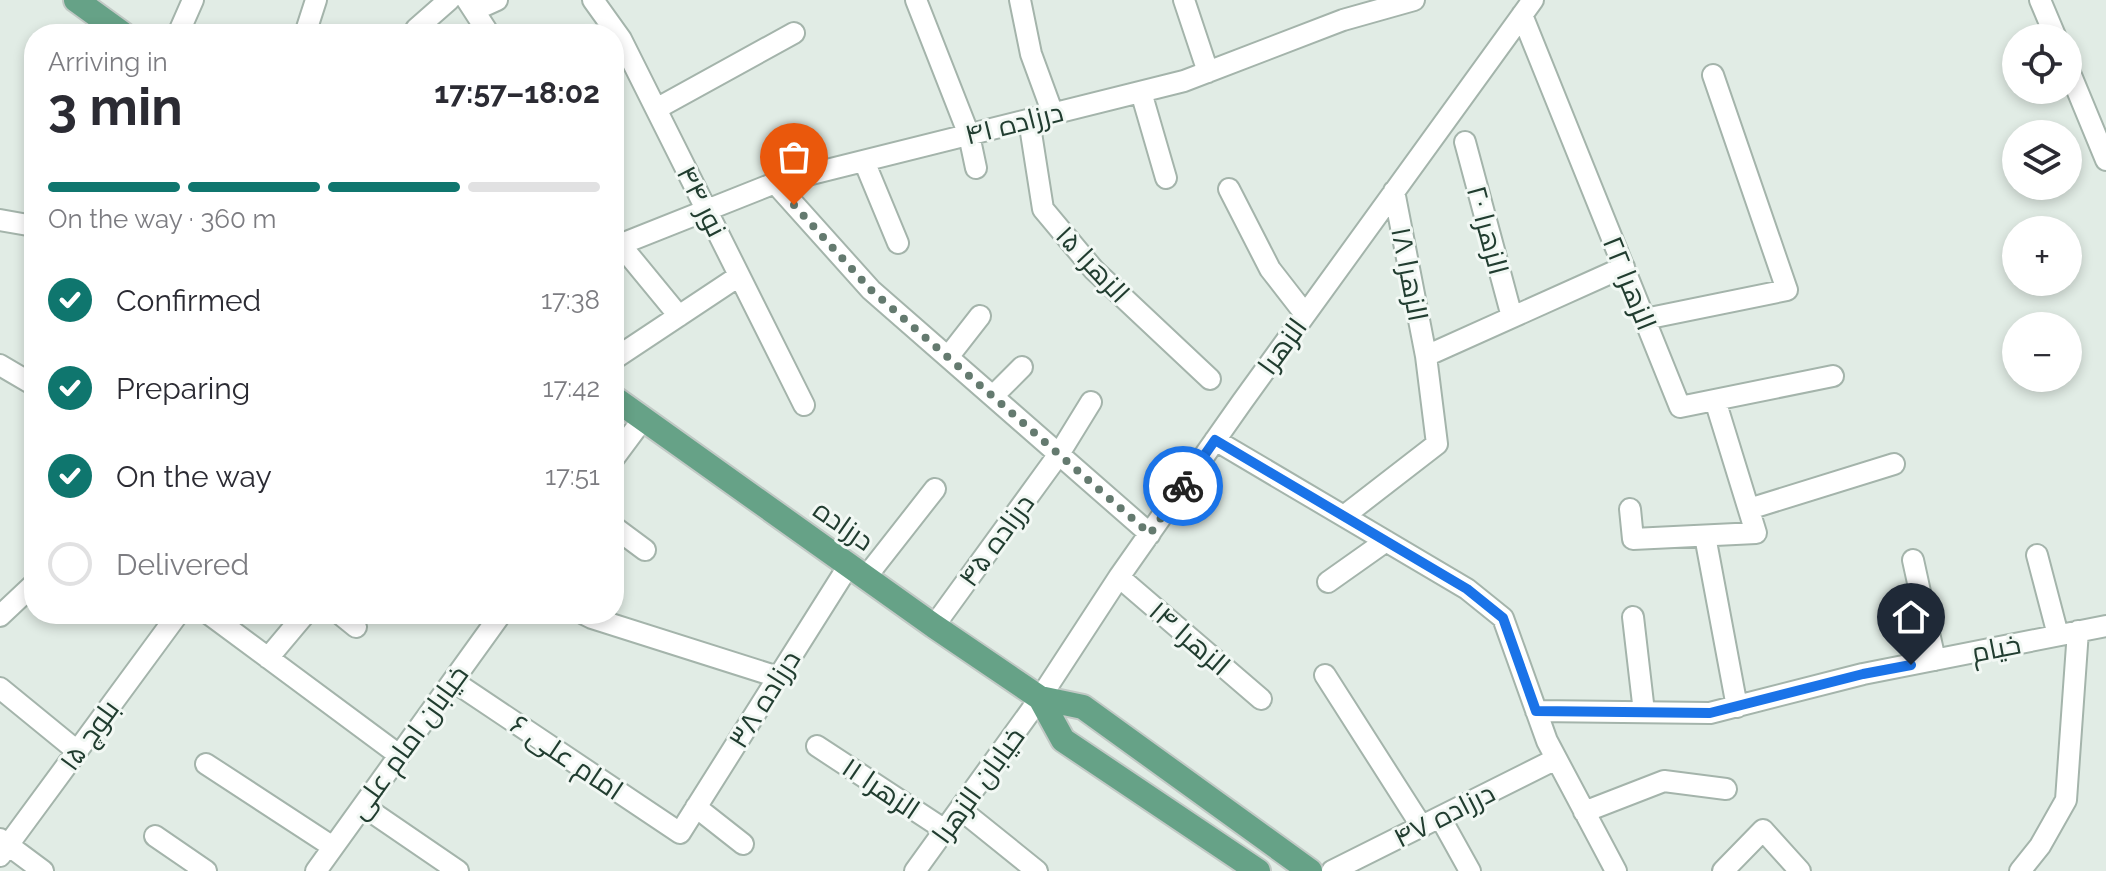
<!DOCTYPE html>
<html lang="en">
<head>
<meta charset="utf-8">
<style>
	body { margin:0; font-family:Raleway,Cairo,sans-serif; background:#f7f7f7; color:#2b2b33; height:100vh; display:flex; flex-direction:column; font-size:30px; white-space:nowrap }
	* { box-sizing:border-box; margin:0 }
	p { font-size:26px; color:#7c7c81 }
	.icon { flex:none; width:44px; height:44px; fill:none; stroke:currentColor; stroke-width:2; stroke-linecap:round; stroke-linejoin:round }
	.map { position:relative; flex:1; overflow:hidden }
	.side { position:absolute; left:24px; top:24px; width:600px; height:600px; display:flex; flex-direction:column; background:#fff; border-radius:32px; box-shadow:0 4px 12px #0003 }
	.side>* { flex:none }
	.controls { position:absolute; left:2002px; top:24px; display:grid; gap:16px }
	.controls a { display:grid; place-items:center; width:80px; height:80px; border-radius:50%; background:#fff; box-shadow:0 4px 12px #0003; font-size:40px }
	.pin { position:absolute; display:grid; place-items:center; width:68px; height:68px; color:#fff; margin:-82px -34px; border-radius:50% 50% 50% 0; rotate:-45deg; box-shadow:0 0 8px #0007 }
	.pin .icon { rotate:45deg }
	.courier { position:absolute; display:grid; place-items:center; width:80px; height:80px; margin:-40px; border:6px solid #1a73e8; border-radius:50%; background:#fff; color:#222; box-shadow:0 2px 10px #0007 }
	.summary em { font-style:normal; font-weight:700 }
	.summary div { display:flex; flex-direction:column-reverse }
	.summary { display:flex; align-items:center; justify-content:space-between; height:136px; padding:0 24px }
	h1 { font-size:52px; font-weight:700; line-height:60px }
	.bar { display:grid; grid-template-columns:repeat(4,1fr); gap:12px 8px; align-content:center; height:96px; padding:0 24px }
	.bar i { height:10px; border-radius:6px; background:#e1e1e2 }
	.bar .on { background:#0f766e }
	.bar p { grid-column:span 4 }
	ol { padding:0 24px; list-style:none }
	li { display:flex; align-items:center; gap:24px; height:88px }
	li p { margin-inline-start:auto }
	li .icon { padding:8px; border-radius:50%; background:#0f766e; color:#fff; stroke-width:4 }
	li:last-child { color:#7c7c81 }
	li i { width:44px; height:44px; border:4px solid #e1e1e2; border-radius:50% }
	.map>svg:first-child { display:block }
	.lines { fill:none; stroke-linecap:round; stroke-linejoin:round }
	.minor-casing { stroke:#a4b4ab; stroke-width:24 }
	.major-casing { stroke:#c1c9c5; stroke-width:28 }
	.minor { stroke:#fff; stroke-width:20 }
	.major { stroke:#66a287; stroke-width:24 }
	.done { stroke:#647a6f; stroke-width:8; stroke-dasharray:0 14.4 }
	.route { stroke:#1a73e8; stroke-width:10 }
	.labels { text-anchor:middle; stroke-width:6; stroke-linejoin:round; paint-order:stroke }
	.street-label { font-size:28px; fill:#213d30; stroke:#f2f8f4 }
</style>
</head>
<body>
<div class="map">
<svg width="2106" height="871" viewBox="0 0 2106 871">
	<rect width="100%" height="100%" fill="#e1ece5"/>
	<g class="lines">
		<defs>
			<path id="minor" d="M467,0L489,34
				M593,0L621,39L804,405
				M916,0L969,135L976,168
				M1020,0L1031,54L1053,114
				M1184,0L1208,72
				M2040,0L2056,38
				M475,10L497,0
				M1522,15L1680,407L1833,376
				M416,29L449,0
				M306,31L316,0
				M178,34L193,0
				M2068,68L2106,160
				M1141,92L1166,178
				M656,109L794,33
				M1029,120L1043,209L1094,270L1210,379
				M1465,142L1512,317
				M864,161L898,243
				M775,183L871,290L1150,534
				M1229,189L1270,269L1305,314
				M1394,191L1426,356
				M0,220L28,225L34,224
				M614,237L679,316
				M614,247L775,183L1184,81L1343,20L1414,0
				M1645,319L1787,290L1713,75
				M948,357L980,316
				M614,359L739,276
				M0,365L34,385
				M993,396L1022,367
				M1215,440L1467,589L1503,618L1547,741L1616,871
				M614,458L643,419
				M1630,509L1633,539L1756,533L1715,400
				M1749,509L1894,464
				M1344,516L1437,444L1426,356L1624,267
				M614,527L645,550
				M1705,536L1737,707
				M2037,555L2058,635
				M1913,560L1935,660
				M866,577L935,489
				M1119,577L1261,699
				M1328,582L1386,541
				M209,614L399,755
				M340,614L356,627
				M584,614L592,618L778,677
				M0,616L34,584
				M1633,617L1644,712
				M934,626L1059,454L1091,402
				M268,658L305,614
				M1325,675L1422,827
				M453,681L680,833L849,565
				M0,688L77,751
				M1536,711L1710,713L1863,674L2106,626
				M817,746L945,830
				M206,764L333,847
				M363,806L458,871
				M696,807L743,844
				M960,809L1037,871
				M1584,812L1664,781L1726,789
				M1440,817L1470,871
				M155,836L206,871
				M0,839L43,871
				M0,856L178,614
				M316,871L501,614
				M915,871L1040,698L1119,577L1242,402L1533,0
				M1332,871L1556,759
				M1723,871L1763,830L1800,871
				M2020,871L2040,846L2066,800L2078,631"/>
			<path id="major" d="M76,0L123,34
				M614,398L934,626L1040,698L1083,707L1310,871
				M1040,698L1063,740L1258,871"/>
		</defs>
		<use href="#minor" class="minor-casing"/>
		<use href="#major" class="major-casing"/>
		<use href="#minor" class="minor"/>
		<use href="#major" class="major"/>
	</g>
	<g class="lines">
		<path class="done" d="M794,205L871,290L1150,534L1183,486"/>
		<path class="route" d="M1183,486L1215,440L1467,589L1503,618L1536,711L1710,713L1863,674L1911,665"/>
	</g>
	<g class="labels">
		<g class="street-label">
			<text transform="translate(1014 123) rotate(-14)" y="10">درزاده ۴۱</text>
			<text transform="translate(702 201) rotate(63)" y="10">نور ۴۴</text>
			<text transform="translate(1488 230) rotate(75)" y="10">الزهرا ۲۰</text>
			<text transform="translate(1093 264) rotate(47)" y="10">الزهرا ۱۵</text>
			<text transform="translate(1410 274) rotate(79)" y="10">الزهرا ۱۸</text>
			<text transform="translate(1630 283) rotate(68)" y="10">الزهرا ۲۲</text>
			<text transform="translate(1282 346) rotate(-54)" y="10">الزهرا</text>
			<text transform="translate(844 525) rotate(35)" y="10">درزاده</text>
			<text transform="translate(996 540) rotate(-54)" y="10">درزاده ۴۵</text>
			<text transform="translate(1190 638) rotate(41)" y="10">الزهرا ۱۴</text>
			<text transform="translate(1996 648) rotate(-11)" y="10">خیام</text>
			<text transform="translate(764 699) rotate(-58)" y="10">درزاده ۳۸</text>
			<text transform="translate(89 735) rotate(-54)" y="10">بلوچ ۱۵</text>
			<text transform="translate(408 742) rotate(-54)" y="10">خیابان امام علی</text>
			<text transform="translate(567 757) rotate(34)" y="10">امام علی ۶</text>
			<text transform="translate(978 785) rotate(-54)" y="10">خیابان الزهرا</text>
			<text transform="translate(881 788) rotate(34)" y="10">الزهرا ۱۱</text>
			<text transform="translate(1444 815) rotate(-27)" y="10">درزاده ۴۷</text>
		</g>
	</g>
</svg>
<div class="controls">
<a><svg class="icon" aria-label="locate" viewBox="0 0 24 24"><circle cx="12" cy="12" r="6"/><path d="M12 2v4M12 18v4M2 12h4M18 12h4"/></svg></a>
<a><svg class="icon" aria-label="layers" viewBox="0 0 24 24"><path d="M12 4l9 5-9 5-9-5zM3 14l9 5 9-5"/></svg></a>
<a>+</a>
<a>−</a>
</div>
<div class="pin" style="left:794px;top:205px;background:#ea580c"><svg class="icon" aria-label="bag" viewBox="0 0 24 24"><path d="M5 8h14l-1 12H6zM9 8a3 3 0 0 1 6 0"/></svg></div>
<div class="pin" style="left:1911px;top:665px;background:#1f2937"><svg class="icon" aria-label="home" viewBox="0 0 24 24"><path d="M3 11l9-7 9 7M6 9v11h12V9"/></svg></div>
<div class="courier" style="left:1183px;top:486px"><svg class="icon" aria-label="bike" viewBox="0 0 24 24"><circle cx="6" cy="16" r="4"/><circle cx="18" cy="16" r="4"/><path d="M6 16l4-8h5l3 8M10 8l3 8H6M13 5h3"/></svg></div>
<section class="side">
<div class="summary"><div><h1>3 min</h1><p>Arriving in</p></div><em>17:57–18:02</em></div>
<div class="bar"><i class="on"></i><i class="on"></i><i class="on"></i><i></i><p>On the way · 360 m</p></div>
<ol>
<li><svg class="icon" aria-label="check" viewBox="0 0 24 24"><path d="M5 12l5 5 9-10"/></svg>Confirmed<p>17:38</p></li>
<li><svg class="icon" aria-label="check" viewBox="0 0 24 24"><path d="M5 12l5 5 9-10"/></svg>Preparing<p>17:42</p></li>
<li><svg class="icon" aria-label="check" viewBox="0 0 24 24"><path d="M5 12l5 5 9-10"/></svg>On the way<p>17:51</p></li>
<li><i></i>Delivered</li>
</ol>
</section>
</div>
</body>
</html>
